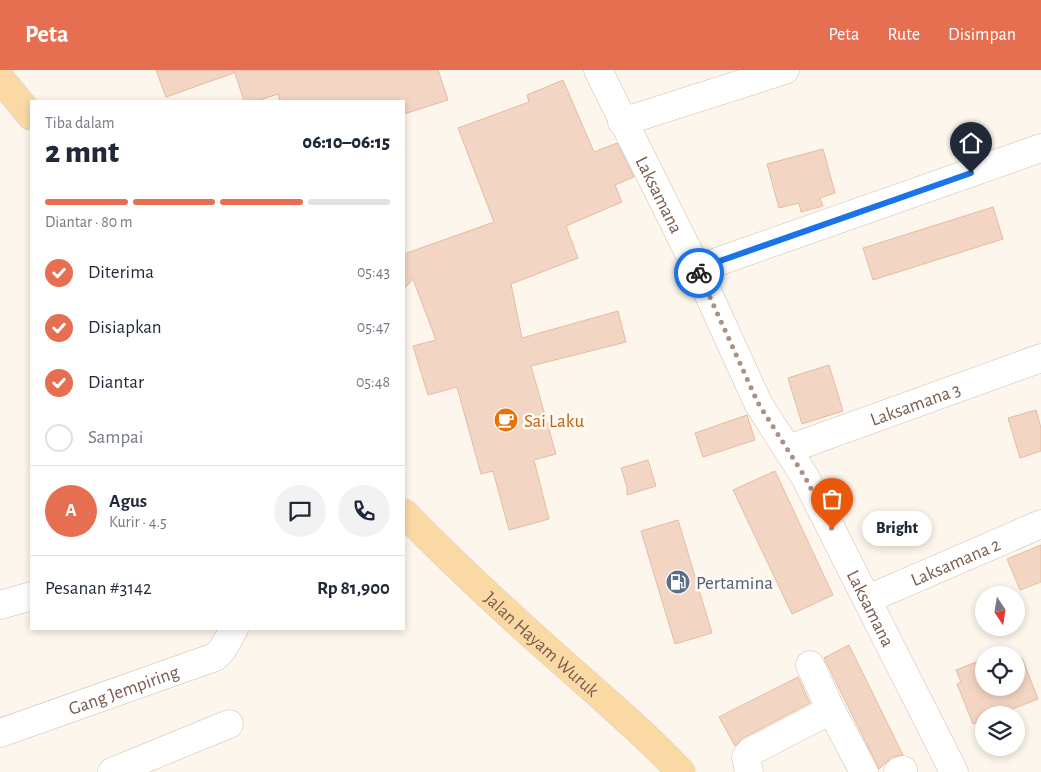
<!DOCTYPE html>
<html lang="id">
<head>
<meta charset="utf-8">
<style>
	body { margin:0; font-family:"Alegreya Sans",sans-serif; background:#f2f2f3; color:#1f2937; height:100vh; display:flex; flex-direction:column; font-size:19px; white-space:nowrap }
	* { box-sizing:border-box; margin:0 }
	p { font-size:16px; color:#747a83 }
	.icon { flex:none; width:28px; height:28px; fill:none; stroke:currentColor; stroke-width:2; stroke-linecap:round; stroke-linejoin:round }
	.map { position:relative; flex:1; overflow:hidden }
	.panel { position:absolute; left:30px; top:30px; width:375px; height:530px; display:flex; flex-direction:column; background:#fff; border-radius:0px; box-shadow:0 2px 8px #0003 }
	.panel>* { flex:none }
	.needle { width:32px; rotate:168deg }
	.tools { position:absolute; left:975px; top:516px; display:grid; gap:10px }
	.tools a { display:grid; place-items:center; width:50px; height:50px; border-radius:50%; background:#fff; box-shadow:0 2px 8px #0003; font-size:25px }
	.pin { position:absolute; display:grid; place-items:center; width:42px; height:42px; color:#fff; margin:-51px -21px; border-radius:50% 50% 50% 0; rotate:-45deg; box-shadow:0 0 5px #0007 }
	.pin .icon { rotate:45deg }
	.courier { position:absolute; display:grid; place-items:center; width:50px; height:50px; margin:-25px; border:4px solid #1a73e8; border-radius:50%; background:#fff; color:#222; box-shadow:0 1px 6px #0007 }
	.bubble { position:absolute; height:35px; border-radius:18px; background:#fff; box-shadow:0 2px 8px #0003; font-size:16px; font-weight:800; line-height:35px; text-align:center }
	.head em { font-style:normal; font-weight:800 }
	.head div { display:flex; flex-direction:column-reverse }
	.head { display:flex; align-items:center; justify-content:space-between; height:85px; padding:0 15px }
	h1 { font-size:32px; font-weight:800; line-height:38px }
	.bar { display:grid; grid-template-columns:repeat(4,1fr); gap:8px 5px; align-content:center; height:60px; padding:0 15px }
	.bar i { height:6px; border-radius:4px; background:#e0e1e3 }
	.bar .selected { background:#e76f51 }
	.bar p { grid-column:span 4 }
	.line { display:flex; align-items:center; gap:12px; padding:0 15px; border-top:1px solid #e0e1e3 }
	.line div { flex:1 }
	.round { display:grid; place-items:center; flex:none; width:52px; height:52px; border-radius:26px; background:#f2f2f3 }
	ol { padding:0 15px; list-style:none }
	li { display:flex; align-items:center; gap:15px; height:55px }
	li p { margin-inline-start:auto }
	li .icon { padding:5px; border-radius:50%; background:#e76f51; color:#fff; stroke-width:4 }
	li:last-child { color:#747a83 }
	li i { width:28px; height:28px; border:2px solid #e0e1e3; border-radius:50% }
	header { display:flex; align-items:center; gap:30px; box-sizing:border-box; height:70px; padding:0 25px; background:#e76f51; color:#fff }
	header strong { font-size:24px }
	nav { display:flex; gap:28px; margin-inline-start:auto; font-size:18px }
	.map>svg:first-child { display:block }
	.building { fill:#f3d5c3; stroke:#e6bba3 }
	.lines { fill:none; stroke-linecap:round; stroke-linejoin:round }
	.minor-casing { stroke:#d1beb0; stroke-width:29 }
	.major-casing { stroke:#dad1cd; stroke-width:29 }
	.minor { stroke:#fff; stroke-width:28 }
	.major { stroke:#fbd9a5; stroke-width:28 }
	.done { stroke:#a89285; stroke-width:5; stroke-dasharray:0 9 }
	.route { stroke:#1a73e8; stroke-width:6 }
	.labels { text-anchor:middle; stroke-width:5; stroke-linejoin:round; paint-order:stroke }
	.street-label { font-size:19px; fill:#7a5c4d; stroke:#fffaf3 }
	.food-label { font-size:19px; fill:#c56008; stroke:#fffaf3; text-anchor:start }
	.service-label { font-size:19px; fill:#4e5e75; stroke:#fffaf3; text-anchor:start }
</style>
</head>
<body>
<header>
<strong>Peta</strong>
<nav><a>Peta</a><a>Rute</a><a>Disimpan</a></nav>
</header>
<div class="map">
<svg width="1041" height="702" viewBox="0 0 1041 702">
	<rect width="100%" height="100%" fill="#fdf6ec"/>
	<path class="building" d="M156,0H233L234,3L166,27Z
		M234,0H438L448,30L404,44V31H280L278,24L257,31H244Z
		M563,10L594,82L617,73L634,107L615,115L622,132L566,156L578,188L511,214L522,268L618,241L626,272L531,296L556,384L534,390L549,449L509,460L493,401L481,404L457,317L428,325L413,276L436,270L413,209L404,219V184L494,152L458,58L529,32L527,25Z
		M823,79L835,123L820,128L823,136L801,142L799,133L779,138L767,94Z
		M993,137L1003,169L873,210L863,178Z
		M829,295L843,341L802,354L788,308Z
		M1036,340L1041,358V381L1020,388L1008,348Z
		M747,345L755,370L703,387L695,363Z
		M648,390L656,416L627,425V417L621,398Z
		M775,401L833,525L792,544L733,420Z
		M678,450L712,563L675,574L641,461Z
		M1041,475V512L1020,520L1007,489Z
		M849,575L903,685L892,687L879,699L824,588Z
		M1022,588L1038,629L997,645H984V650L973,654L957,614L961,612L956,600L984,589V618H1016V590Z
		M798,607L810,633L743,668L735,676L719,647Z"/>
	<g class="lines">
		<defs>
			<g id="minor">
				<path id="s1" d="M598,0L697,199L758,333L805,407L954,702"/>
				<path d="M622,52L785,0"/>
				<path d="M697,199L1041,78"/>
				<path id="s2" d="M789,379L1041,288"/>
				<path id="s3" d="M868,529L1041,454"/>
				<path d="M0,535L31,526"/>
				<path d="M810,595L831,640L864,702"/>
				<path id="s4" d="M0,663L215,587L222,580L234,559"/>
				<path d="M112,702L229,654"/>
				<path d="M749,702L746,687L750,682L831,640"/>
				<path d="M898,702L903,700"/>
			</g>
			<g id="major">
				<path d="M0,8L31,46"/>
				<path id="s5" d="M404,443C449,489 496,533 544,576C591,618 638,657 681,702"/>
			</g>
		</defs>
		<use href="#minor" class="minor-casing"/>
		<use href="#major" class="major-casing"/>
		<use href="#minor" class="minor"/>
		<use href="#major" class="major"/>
	</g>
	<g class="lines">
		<path class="done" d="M699,203L758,333L805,407L832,459"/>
		<path class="route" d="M699,203L697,199L971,103"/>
	</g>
	<defs>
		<symbol id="cafe-disc" viewBox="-11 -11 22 22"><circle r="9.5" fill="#e8710a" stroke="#fffaf3"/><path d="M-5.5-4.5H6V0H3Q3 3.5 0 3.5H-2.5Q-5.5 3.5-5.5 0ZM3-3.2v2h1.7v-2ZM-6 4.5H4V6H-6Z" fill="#fff"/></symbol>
		<symbol id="fuel-disc" viewBox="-11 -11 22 22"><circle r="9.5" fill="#5c6f8a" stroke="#fffaf3"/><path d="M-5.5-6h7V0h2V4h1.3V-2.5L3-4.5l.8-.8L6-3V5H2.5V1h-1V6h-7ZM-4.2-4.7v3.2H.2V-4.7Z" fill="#fff"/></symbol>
	</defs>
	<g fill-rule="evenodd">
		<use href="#cafe-disc" x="492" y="336" width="28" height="28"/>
		<use href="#fuel-disc" x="664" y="498" width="28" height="28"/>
	</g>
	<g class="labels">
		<g class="street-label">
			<text dy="7" stroke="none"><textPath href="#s1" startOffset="139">Laksamana</textPath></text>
			<text dy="7" stroke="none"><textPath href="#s2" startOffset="134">Laksamana 3</textPath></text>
			<text dy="7" stroke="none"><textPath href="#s3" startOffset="95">Laksamana 2</textPath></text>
			<text dy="7" stroke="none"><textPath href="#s1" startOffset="604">Laksamana</textPath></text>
			<text dy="7" stroke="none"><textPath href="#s5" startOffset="190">Jalan Hayam Wuruk</textPath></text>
			<text dy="7" stroke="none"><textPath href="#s4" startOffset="131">Gang Jempiring</textPath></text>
		</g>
		<g class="food-label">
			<text x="524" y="357">Sai Laku</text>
		</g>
		<g class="service-label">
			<text x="696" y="519">Pertamina</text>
		</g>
	</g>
</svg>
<div class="tools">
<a><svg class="needle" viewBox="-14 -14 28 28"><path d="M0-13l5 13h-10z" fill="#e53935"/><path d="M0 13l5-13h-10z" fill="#747a83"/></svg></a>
<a><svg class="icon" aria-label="locate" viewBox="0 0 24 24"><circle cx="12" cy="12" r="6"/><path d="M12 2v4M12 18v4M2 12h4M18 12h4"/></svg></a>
<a><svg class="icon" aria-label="layers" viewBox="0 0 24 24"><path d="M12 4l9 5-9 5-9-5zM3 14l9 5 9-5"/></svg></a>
</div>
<div class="pin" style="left:832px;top:459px;background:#ea580c"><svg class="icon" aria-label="bag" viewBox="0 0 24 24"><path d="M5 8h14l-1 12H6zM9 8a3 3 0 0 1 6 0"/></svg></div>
<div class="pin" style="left:971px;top:103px;background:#1f2937"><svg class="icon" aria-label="home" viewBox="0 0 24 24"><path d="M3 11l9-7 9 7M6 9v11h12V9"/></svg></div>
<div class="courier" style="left:699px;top:203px"><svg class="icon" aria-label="bike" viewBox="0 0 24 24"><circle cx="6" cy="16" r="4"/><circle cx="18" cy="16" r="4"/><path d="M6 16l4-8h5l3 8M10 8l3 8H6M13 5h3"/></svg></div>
<div class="bubble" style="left:862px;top:441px;width:70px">Bright</div>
<section class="panel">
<div class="head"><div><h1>2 mnt</h1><p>Tiba dalam</p></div><em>06:10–06:15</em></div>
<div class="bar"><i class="selected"></i><i class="selected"></i><i class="selected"></i><i></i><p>Diantar · 80 m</p></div>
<ol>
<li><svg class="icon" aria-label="check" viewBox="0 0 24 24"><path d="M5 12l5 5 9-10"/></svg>Diterima<p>05:43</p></li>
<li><svg class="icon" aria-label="check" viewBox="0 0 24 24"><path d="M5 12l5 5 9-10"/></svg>Disiapkan<p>05:47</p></li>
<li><svg class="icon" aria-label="check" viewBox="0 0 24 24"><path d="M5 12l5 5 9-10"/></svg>Diantar<p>05:48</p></li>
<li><i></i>Sampai</li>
</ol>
<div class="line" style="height:90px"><b class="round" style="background:#e76f51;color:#fff">A</b><div><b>Agus</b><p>Kurir · 4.5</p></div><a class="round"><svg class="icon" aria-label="chat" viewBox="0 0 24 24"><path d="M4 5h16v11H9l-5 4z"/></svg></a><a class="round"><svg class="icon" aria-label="phone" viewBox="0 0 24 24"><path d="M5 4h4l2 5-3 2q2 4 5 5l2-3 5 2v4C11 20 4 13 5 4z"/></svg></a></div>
<div class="line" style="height:65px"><div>Pesanan #3142</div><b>Rp 81,900</b></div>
</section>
</div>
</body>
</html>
